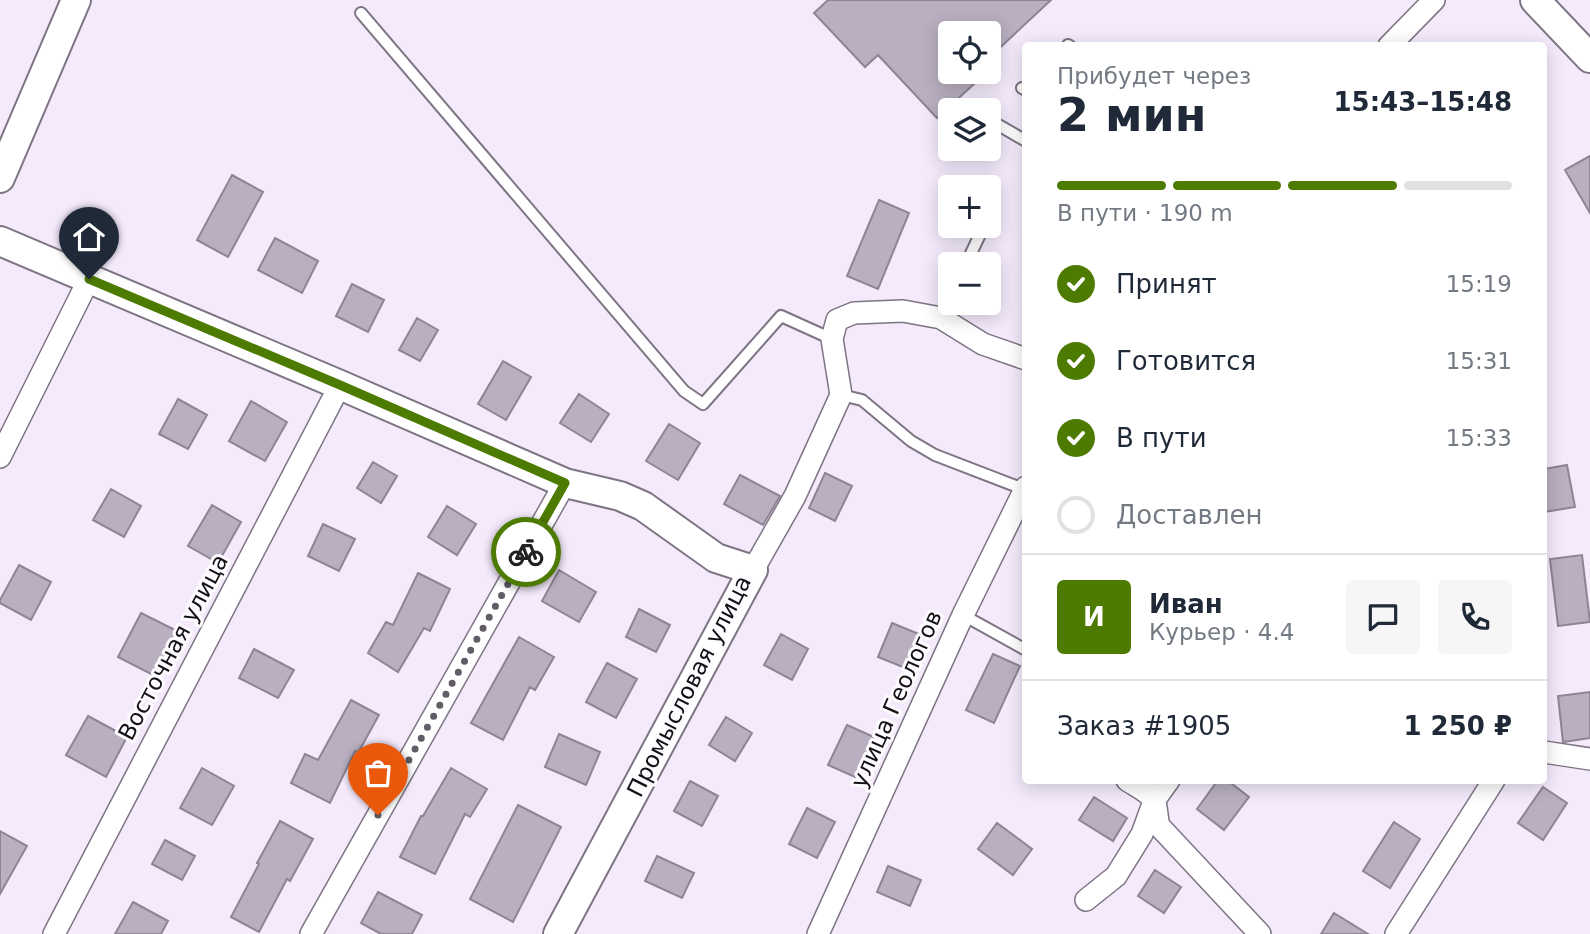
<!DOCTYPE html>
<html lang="ru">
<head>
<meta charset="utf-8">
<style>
	body { margin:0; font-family:"DejaVu Sans",sans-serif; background:#f6f6f7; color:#1f2937; height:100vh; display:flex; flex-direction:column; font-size:26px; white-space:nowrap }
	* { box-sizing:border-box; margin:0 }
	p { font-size:23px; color:#747a83 }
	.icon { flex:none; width:38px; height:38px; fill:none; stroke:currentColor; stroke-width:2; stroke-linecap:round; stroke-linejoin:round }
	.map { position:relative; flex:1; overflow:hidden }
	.panel { position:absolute; left:1022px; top:42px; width:525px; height:742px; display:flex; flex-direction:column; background:#fff; border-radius:7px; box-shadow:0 4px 18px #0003 }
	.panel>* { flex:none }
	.fabs { position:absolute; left:938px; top:21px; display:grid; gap:14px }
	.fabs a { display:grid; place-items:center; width:63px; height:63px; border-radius:7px; background:#fff; box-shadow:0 4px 18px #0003; font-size:35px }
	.pin { position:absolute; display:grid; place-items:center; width:60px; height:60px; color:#fff; margin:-72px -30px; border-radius:50% 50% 50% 0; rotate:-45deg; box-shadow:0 0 7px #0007 }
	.pin .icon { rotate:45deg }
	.courier { position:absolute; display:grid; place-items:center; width:70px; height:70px; margin:-35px; border:5px solid #4d7b01; border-radius:50%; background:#fff; color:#222; box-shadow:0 2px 9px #0007 }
	.head em { font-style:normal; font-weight:600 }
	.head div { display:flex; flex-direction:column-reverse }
	.head { display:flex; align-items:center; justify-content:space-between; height:119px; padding:0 35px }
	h1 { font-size:46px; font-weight:600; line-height:52px }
	.bar { display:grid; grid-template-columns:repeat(4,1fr); gap:10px 7px; align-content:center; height:84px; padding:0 35px }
	.bar i { height:9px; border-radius:5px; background:#e0e1e3 }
	.bar .active { background:#4d7b01 }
	.bar p { grid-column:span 4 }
	.line { display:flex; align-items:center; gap:18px; padding:0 35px; border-top:2px solid #e0e1e3 }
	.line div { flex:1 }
	.round { display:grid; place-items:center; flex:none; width:74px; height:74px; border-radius:7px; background:#f6f6f7 }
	ol { padding:0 35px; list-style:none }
	li { display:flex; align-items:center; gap:21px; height:77px }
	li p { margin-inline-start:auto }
	li .icon { padding:7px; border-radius:50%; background:#4d7b01; color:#fff; stroke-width:4 }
	li:last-child { color:#747a83 }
	li i { width:38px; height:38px; border:4px solid #e0e1e3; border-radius:50% }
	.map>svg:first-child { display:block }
	.building { fill:#b9afc0; stroke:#8d8495; stroke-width:2 }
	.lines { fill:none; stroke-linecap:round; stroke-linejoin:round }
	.service-casing { stroke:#7d7484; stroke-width:14 }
	.minor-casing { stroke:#7d7484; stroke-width:24 }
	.tertiary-casing { stroke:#7d7484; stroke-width:32 }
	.service { stroke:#fff; stroke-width:10 }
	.minor { stroke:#fff; stroke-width:21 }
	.tertiary { stroke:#fff; stroke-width:28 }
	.done { stroke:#615c66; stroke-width:7; stroke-dasharray:0 12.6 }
	.route { stroke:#4d7b01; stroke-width:9 }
	.labels { text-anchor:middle; stroke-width:6; stroke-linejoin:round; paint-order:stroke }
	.street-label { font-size:23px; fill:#120f15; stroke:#fdfbfe }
</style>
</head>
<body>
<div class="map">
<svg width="1590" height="934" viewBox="0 0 1590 934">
	<rect width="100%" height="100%" fill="#f4eafc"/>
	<path class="building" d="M828,0H1051L989,58V33H950V72H987L937,118L878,55L865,67L814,13Z
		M1590,156V213L1565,170Z
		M232,175L263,192L228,257L197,240Z
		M879,200L909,213L878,289L847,276Z
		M275,238L318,261L302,293L258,270Z
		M352,284L384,300L368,332L336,316Z
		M417,318L438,330L420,361L399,350Z
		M503,361L531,377L506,420L478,404Z
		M579,394L609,414L591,442L560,423Z
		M178,399L207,415L188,449L159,434Z
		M251,401L287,422L265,461L229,441Z
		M669,424L700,443L678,480L646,461Z
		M373,462L397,476L381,503L357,488Z
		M1567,465L1575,507L1544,512V469Z
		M825,473L852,486L835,521L809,508Z
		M740,475L780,496L763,525L724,504Z
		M111,489L141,506L124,537L93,520Z
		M212,505L241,522L218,563L188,546Z
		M447,506L476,524L457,555L428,537Z
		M323,524L355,539L339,571L308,556Z
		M1582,555L1590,622L1558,626L1550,559Z
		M19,565L51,582L31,620L0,603V600Z
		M559,570L596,592L579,622L542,601Z
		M418,573L450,589L430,631L424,628L398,672L368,653L386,622L393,625Z
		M639,609L670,625L656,652L626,637Z
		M141,613L177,631L153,675L118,657Z
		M892,623L919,634L905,668L878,657Z
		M781,634L808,649L792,680L764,665Z
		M519,637L554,657L535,690L530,687L503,740L471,723Z
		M254,649L294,670L278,698L239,678Z
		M993,654L1020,666L994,723L966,710Z
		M607,663L637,679L616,718L586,702Z
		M1590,692V738L1563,742L1558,696Z
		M351,700L379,715L358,753L355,751L330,803L291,783L305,754L318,760Z
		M88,716L127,737L106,777L66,755Z
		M726,717L752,733L735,761L709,745Z
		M847,725L874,737L855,777L828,765Z
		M559,734L600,752L586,785L545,767Z
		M202,768L234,786L212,825L180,808Z
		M451,768L487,789L470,817L465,814L435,874L400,857L421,816H423Z
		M1218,780H1227L1249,797L1224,830L1197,809Z
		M690,781L718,796L702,826L674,811Z
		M1543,787L1567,803L1543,840L1518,823Z
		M1094,797L1127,818L1113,841L1079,820Z
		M518,805L561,827L513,922L470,899Z
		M807,808L835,822L817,858L789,844Z
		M280,821L313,839L290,881L287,879L259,932L231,917L259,864L257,863Z
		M1394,822L1420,839L1390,888L1363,871Z
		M997,823L1032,849L1013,875L978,849Z
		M0,831L27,846L0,894Z
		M165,840L195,856L182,880L152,864Z
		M657,856L694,873L682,898L645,881Z
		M888,866L921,880L910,906L877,892Z
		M1155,870L1181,887L1164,913L1138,896Z
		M378,892L422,915L412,934H381L361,923Z
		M133,902L168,921L161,934H115Z
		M1334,913L1368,934H1321Z"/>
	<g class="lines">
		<defs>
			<path id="service" d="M361,13L684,391L703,404L781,316L832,339
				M1068,45L1070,46
				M1022,88L1026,90
				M995,123L1026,141
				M966,264L984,226
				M941,318L950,296
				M841,395L862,400L911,441L935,455L1026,490
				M963,615L1026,650"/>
			<path id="minor" d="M1389,46L1434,0
				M0,457L89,279
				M753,570L795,496L841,395L832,339L837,320L854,313L903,311L941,318L983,344L1026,359
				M1544,752L1590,759
				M1127,780C1135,786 1151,792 1155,803C1157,809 1157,819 1159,826L1260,934
				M1086,900L1116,876L1142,834L1154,801L1169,780
				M54,934L340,385
				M311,934L565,483
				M818,934L963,615L1026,487
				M1396,934L1494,780"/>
			<path id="tertiary" d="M1535,0L1590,58
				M0,178L76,0
				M0,241L340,385L565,483L620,496L643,506L716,558L753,570L558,934"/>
		</defs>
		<use href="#service" class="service-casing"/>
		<use href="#minor" class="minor-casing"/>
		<use href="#tertiary" class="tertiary-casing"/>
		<use href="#service" class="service"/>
		<use href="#minor" class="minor"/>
		<use href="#tertiary" class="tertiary"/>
	</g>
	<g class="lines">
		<path class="done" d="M378,815L526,552"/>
		<path class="route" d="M89,279L340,385L565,483L526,552"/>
	</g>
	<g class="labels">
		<g class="street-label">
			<text transform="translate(173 647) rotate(-62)" y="8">Восточная улица</text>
			<text transform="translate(689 686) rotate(-63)" y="8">Промысловая улица</text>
			<text transform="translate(896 699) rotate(-66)" y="8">улица Геологов</text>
		</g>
	</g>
</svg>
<div class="fabs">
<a><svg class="icon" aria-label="locate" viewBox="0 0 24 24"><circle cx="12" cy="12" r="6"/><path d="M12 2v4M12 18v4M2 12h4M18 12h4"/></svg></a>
<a><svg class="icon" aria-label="layers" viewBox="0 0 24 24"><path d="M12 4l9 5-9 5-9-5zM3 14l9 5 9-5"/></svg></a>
<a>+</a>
<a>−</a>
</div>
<div class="pin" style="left:378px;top:815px;background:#ea580c"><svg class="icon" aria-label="bag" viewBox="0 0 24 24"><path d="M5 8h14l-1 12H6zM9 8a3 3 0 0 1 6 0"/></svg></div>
<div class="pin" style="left:89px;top:279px;background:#1f2937"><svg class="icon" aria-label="home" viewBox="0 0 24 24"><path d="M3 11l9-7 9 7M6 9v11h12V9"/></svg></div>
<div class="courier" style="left:526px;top:552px"><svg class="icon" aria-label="bike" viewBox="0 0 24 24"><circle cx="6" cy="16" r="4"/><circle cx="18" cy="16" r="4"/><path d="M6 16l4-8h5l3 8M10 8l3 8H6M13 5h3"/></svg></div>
<section class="panel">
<div class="head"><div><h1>2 мин</h1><p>Прибудет через</p></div><em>15:43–15:48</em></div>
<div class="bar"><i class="active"></i><i class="active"></i><i class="active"></i><i></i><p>В пути · 190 m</p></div>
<ol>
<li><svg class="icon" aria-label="check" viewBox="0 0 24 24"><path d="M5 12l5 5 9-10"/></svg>Принят<p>15:19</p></li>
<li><svg class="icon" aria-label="check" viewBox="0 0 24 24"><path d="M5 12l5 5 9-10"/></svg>Готовится<p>15:31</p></li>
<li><svg class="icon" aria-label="check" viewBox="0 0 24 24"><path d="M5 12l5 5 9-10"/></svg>В пути<p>15:33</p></li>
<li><i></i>Доставлен</li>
</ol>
<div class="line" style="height:126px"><b class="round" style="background:#4d7b01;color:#fff">И</b><div><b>Иван</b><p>Курьер · 4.4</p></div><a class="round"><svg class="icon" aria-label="chat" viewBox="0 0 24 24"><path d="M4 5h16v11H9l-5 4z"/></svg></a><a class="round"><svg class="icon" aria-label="phone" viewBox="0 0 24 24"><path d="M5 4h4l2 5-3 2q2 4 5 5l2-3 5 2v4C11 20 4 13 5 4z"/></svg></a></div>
<div class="line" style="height:91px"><div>Заказ #1905</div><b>1 250 ₽</b></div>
</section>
</div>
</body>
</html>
